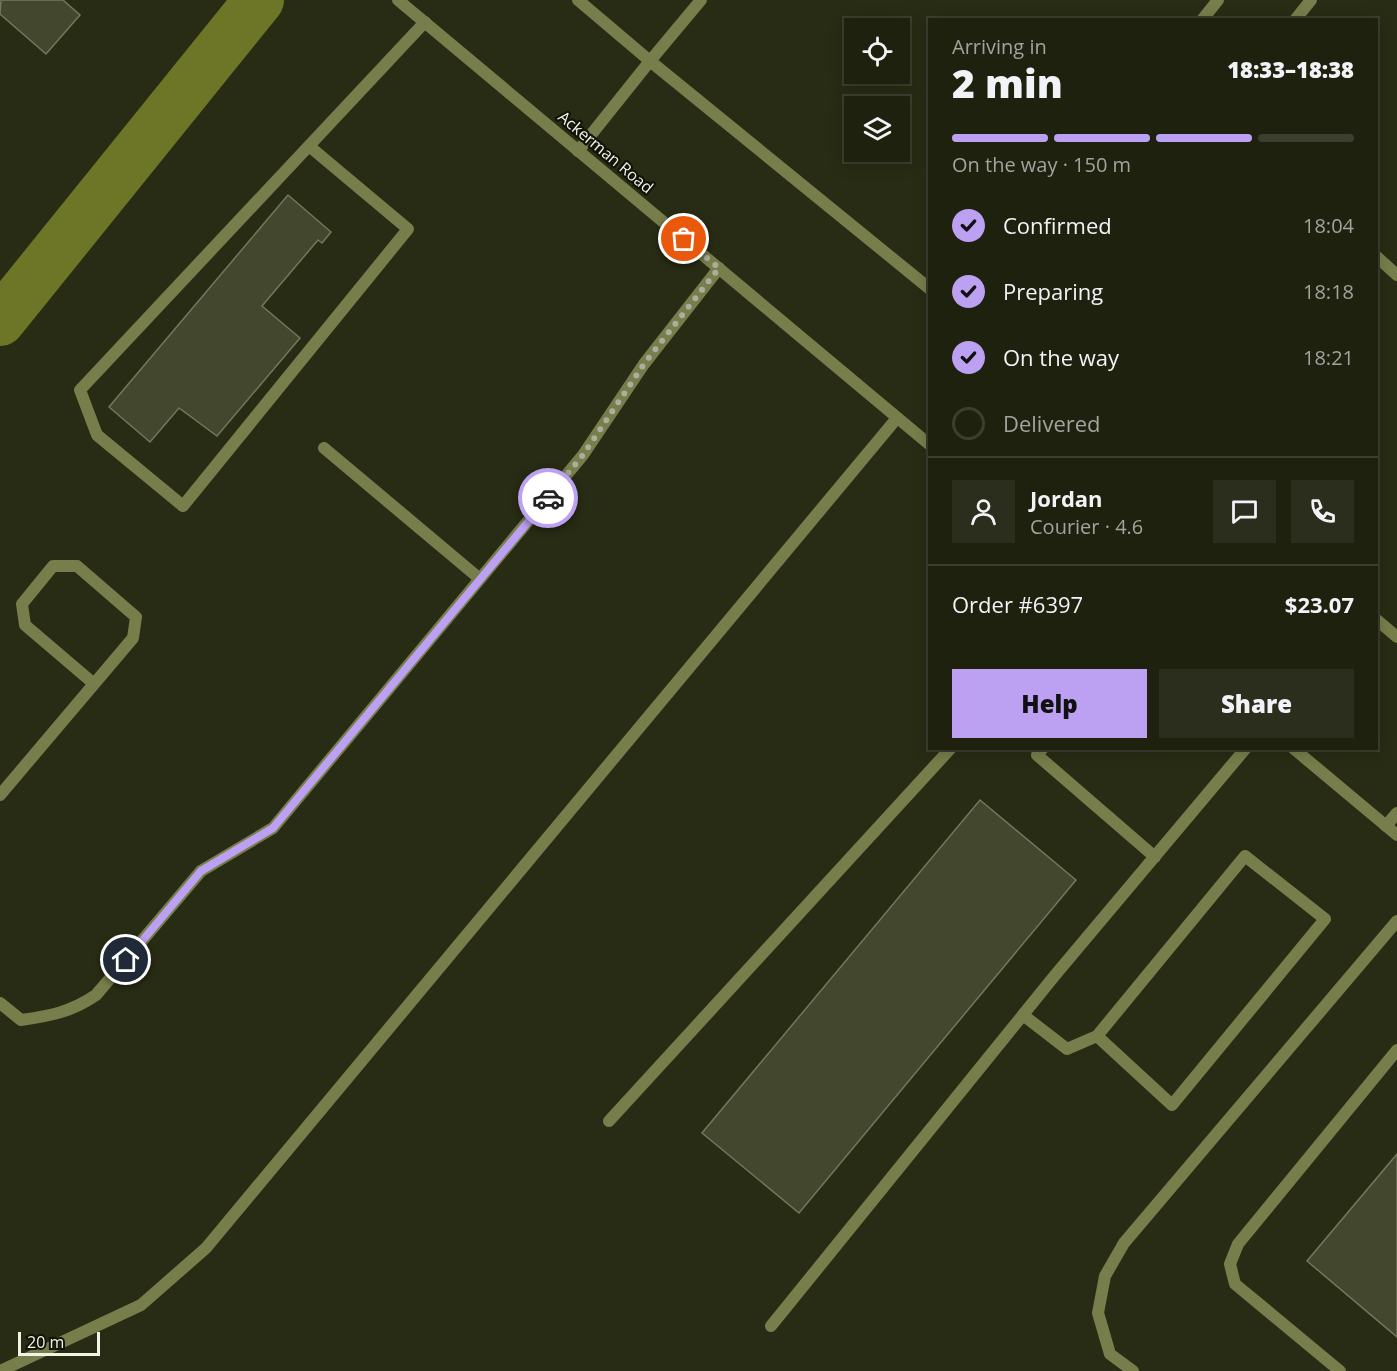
<!DOCTYPE html>
<html lang="en">
<head>
<meta charset="utf-8">
<style>
	body { margin:0; font-family:"Open Sans",sans-serif; background:#2c2e1d; color:#f1f3f6; height:100vh; display:flex; flex-direction:column; font-size:22px; white-space:nowrap }
	* { box-sizing:border-box; margin:0 }
	p { font-size:20px; color:#a1a39e }
	.icon { flex:none; width:33px; height:33px; fill:none; stroke:currentColor; stroke-width:2; stroke-linecap:round; stroke-linejoin:round }
	.map { position:relative; flex:1; overflow:hidden }
	.details { position:absolute; left:928px; top:18px; width:450px; height:732px; display:flex; flex-direction:column; background:#1f210f; border-radius:0px; box-shadow:0 3px 15px #0003,0 0 0 2px #3c3e2f }
	.details>* { flex:none }
	.fabs { position:absolute; left:844px; top:18px; display:grid; gap:12px }
	.fabs a { display:grid; place-items:center; width:66px; height:66px; border-radius:0px; background:#1f210f; box-shadow:0 3px 15px #0003,0 0 0 2px #3c3e2f; font-size:30px }
	.scale { position:absolute; left:18px; bottom:15px; width:82px; box-sizing:border-box; padding-left:6px; border:3px solid #f1f4e5; border-top:0; font-size:16px; line-height:21px; white-space:nowrap; color:#f1f4e5; -webkit-text-stroke:4px #121309; paint-order:stroke }
	.pin { position:absolute; display:grid; place-items:center; width:51px; height:51px; color:#fff; margin:-26px; border:3px solid #fff; border-radius:50%; box-shadow:0 2px 6px #0007 }
	.courier { position:absolute; display:grid; place-items:center; width:60px; height:60px; margin:-30px; border:4px solid #bca0f2; border-radius:50%; background:#fff; color:#222; box-shadow:0 2px 8px #0007 }
	.head em { font-style:normal; font-weight:800 }
	.head div { display:flex; flex-direction:column-reverse }
	.head { display:flex; align-items:center; justify-content:space-between; height:102px; padding:0 24px }
	h1 { font-size:39px; font-weight:800; line-height:45px }
	.bar { display:grid; grid-template-columns:repeat(4,1fr); gap:9px 6px; align-content:center; height:72px; padding:0 24px }
	.bar i { height:8px; border-radius:4px; background:#3c3e2f }
	.bar .active { background:#bca0f2 }
	.bar p { grid-column:span 4 }
	.line { display:flex; align-items:center; gap:15px; padding:0 24px; border-top:2px solid #3c3e2f }
	.line div { flex:1 }
	.round { display:grid; place-items:center; flex:none; width:63px; height:63px; border-radius:0px; background:#2c2e1d }
	ol { padding:0 24px; list-style:none }
	li { display:flex; align-items:center; gap:18px; height:66px }
	li p { margin-inline-start:auto }
	li .icon { padding:6px; border-radius:50%; background:#bca0f2; color:#111; stroke-width:4 }
	li:last-child { color:#a1a39e }
	li i { width:33px; height:33px; border:3px solid #3c3e2f; border-radius:50% }
	.button { display:flex; gap:12px; margin-top:auto; padding:12px 24px }
	.button a { flex:1; height:69px; border-radius:0px; background:#bca0f2; color:#111; font-size:24px; font-weight:800; line-height:69px; text-align:center }
	.button a+a { background:#2c2e1d; color:#f1f3f6 }
	.map>svg:first-child { display:block }
	.lines { fill:none; stroke-linecap:round; stroke-linejoin:round }
	.river { stroke:#6d7527; stroke-width:50 }
	.building { fill:#43472e; stroke:#73775c; stroke-width:1.5 }
	.service { stroke:#777e4b; stroke-width:12 }
	.minor { stroke:#777e4b; stroke-width:12 }
	.tertiary { stroke:#777e4b; stroke-width:12 }
	.done { stroke:#abae9c; stroke-width:6; stroke-dasharray:0 10.8 }
	.route { stroke:#bca0f2; stroke-width:8 }
	.labels { text-anchor:middle; stroke-width:4.5; stroke-linejoin:round; paint-order:stroke }
	.street-label { font-size:16px; fill:#f1f4e5; stroke:#121309 }
</style>
</head>
<body>
<div class="map">
<svg width="1397" height="1371" viewBox="0 0 1397 1371">
	<rect width="100%" height="100%" fill="#292c14"/>
	<g class="lines">
		<path class="river" d="M0,321L259,0"/>
	</g>
	<path class="building" d="M1,0H63L80,15L46,54L0,14Z
		M288,195L331,232L322,243L318,240L262,306L300,338L217,436L179,408L150,442L109,407Z
		M980,800L1076,880L799,1213L702,1133Z
		M1397,1154V1337L1307,1261Z"/>
	<g class="lines">
		<path class="service" d="M578,0L650,61L578,151
			M701,0L650,61L930,289
			M1202,20L1218,0
			M1295,20L1311,0
			M309,146L408,229L183,506L97,435L80,390L425,22
			M1377,257L1397,275
			M324,448L480,579
			M1377,620L1397,637
			M1043,748L1037,755L1155,857
			M0,795L133,638L136,617L77,566H53L22,604L25,625L93,683
			M0,1003L21,1020C50,1016 71,1012 96,995L201,871L273,828L583,455L644,364L719,268
			M1023,1015L1067,1049L1097,1036L1245,856L1325,919L1172,1105L1097,1036
			M609,1121L951,748
			M771,1326L1056,974L1246,748
			M0,1371L141,1305L206,1248L897,418
			M1133,1371L1110,1354L1098,1313L1105,1276L1124,1243L1397,921
			M1340,1371L1235,1284L1230,1264L1238,1244L1397,1050"/>
		<path class="minor" d="M1386,826L1397,813"/>
		<path class="tertiary" d="M398,0L930,445
			M1293,748L1397,835"/>
	</g>
	<g class="lines">
		<path class="done" d="M548,498L583,455L644,364L719,268L684,239"/>
		<path class="route" d="M126,960L201,871L273,828L548,498"/>
	</g>
	<g class="labels">
		<g class="street-label">
			<text transform="translate(606 152) rotate(40)" y="6">Ackerman Road</text>
		</g>
	</g>
</svg>
<div class="fabs">
<a><svg class="icon" aria-label="locate" viewBox="0 0 24 24"><circle cx="12" cy="12" r="6"/><path d="M12 2v4M12 18v4M2 12h4M18 12h4"/></svg></a>
<a><svg class="icon" aria-label="layers" viewBox="0 0 24 24"><path d="M12 4l9 5-9 5-9-5zM3 14l9 5 9-5"/></svg></a>
</div>
<div class="scale">20 m</div>
<div class="pin" style="left:684px;top:239px;background:#ea580c"><svg class="icon" aria-label="bag" viewBox="0 0 24 24"><path d="M5 8h14l-1 12H6zM9 8a3 3 0 0 1 6 0"/></svg></div>
<div class="pin" style="left:126px;top:960px;background:#1f2937"><svg class="icon" aria-label="home" viewBox="0 0 24 24"><path d="M3 11l9-7 9 7M6 9v11h12V9"/></svg></div>
<div class="courier" style="left:548px;top:498px"><svg class="icon" aria-label="car" viewBox="0 0 24 24"><path d="M5 17H2v-5l4-1 3-4h7l3 4 3 1v5h-3M9 17h6M6 11h13"/><circle cx="7" cy="17" r="2"/><circle cx="17" cy="17" r="2"/></svg></div>
<section class="details">
<div class="head"><div><h1>2 min</h1><p>Arriving in</p></div><em>18:33–18:38</em></div>
<div class="bar"><i class="active"></i><i class="active"></i><i class="active"></i><i></i><p>On the way · 150 m</p></div>
<ol>
<li><svg class="icon" aria-label="check" viewBox="0 0 24 24"><path d="M5 12l5 5 9-10"/></svg>Confirmed<p>18:04</p></li>
<li><svg class="icon" aria-label="check" viewBox="0 0 24 24"><path d="M5 12l5 5 9-10"/></svg>Preparing<p>18:18</p></li>
<li><svg class="icon" aria-label="check" viewBox="0 0 24 24"><path d="M5 12l5 5 9-10"/></svg>On the way<p>18:21</p></li>
<li><i></i>Delivered</li>
</ol>
<div class="line" style="height:108px"><a class="round"><svg class="icon" aria-label="person" viewBox="0 0 24 24"><circle cx="12" cy="8" r="4"/><path d="M4 21q1-7 8-7t8 7"/></svg></a><div><b>Jordan</b><p>Courier · 4.6</p></div><a class="round"><svg class="icon" aria-label="chat" viewBox="0 0 24 24"><path d="M4 5h16v11H9l-5 4z"/></svg></a><a class="round"><svg class="icon" aria-label="phone" viewBox="0 0 24 24"><path d="M5 4h4l2 5-3 2q2 4 5 5l2-3 5 2v4C11 20 4 13 5 4z"/></svg></a></div>
<div class="line" style="height:78px"><div>Order #6397</div><b>$23.07</b></div>
<div class="button"><a>Help</a><a>Share</a></div>
</section>
</div>
</body>
</html>
